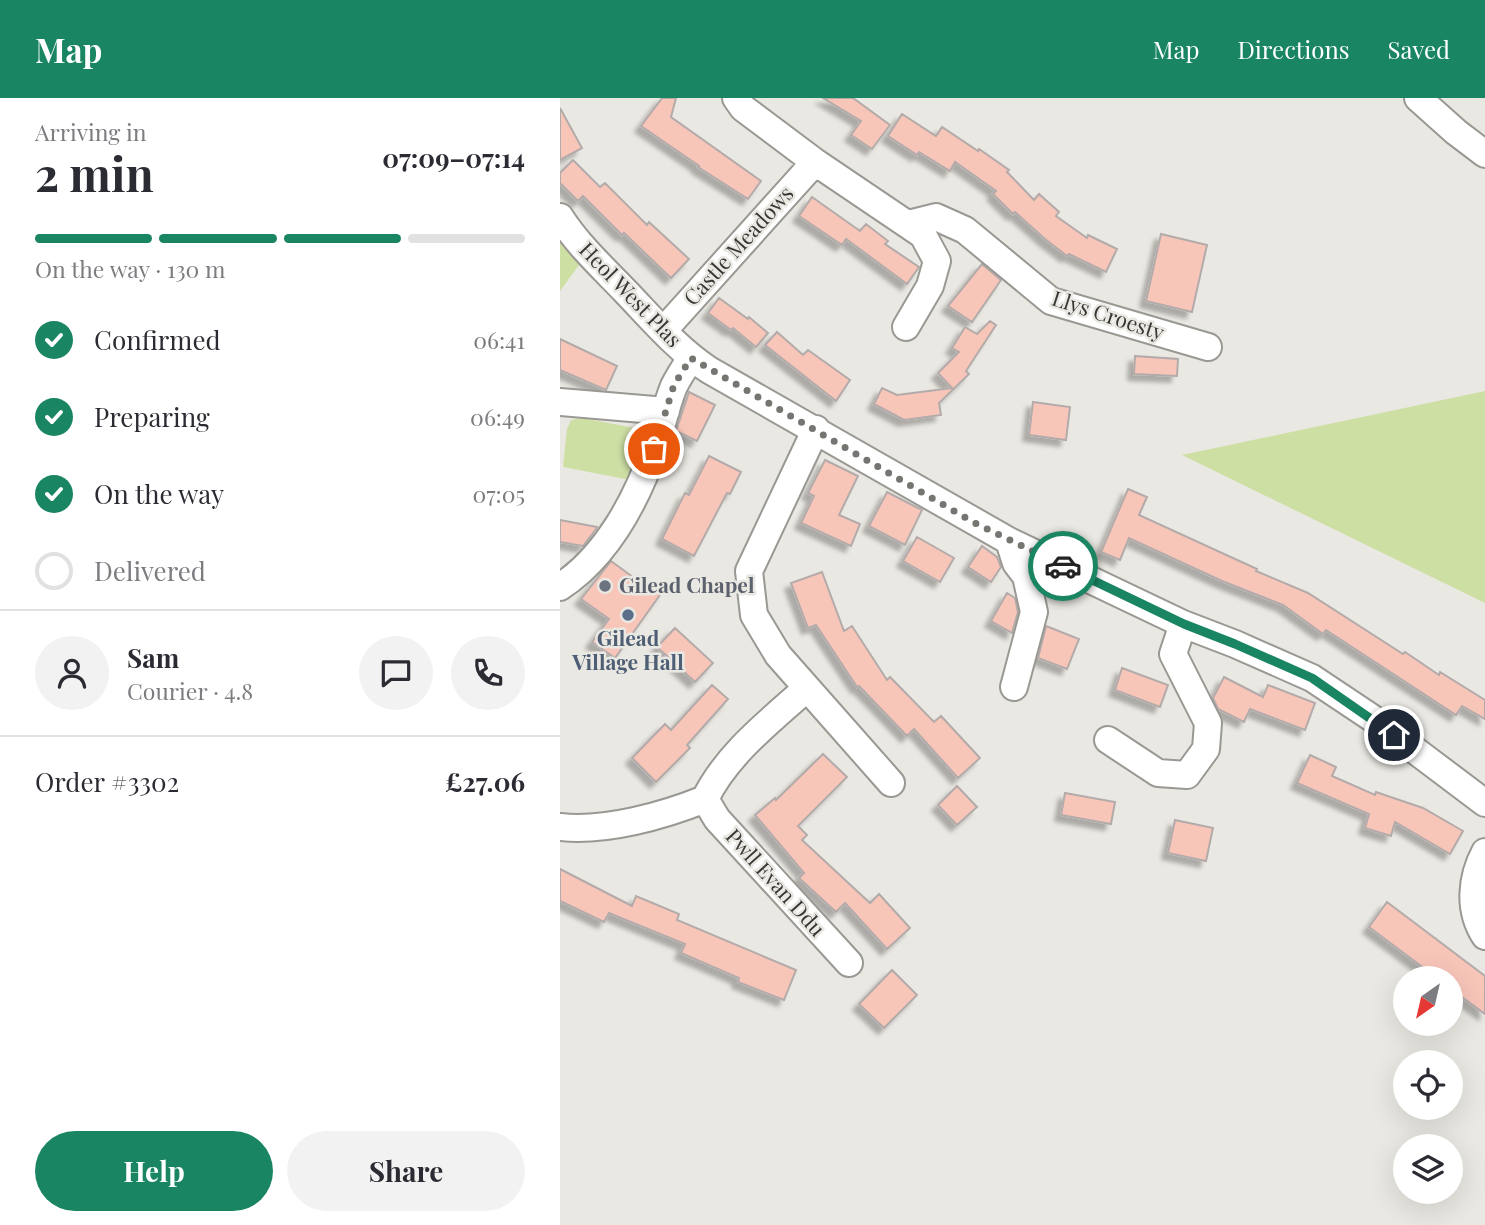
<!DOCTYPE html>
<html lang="en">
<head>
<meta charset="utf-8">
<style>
	body { margin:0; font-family:"Playfair Display",serif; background:#f2f2f3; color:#2b2b33; height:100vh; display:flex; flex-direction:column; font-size:26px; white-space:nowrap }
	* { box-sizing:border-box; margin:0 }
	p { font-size:23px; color:#7c7c81 }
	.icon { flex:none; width:38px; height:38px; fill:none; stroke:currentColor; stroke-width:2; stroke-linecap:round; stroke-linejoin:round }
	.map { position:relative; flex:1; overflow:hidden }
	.sheet { display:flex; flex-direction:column; background:#fff; width:560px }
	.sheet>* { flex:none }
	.needle { width:46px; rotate:214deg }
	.buttons { position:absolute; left:833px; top:868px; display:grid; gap:14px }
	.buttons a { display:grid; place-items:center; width:70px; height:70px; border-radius:50%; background:#fff; box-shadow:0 7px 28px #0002; font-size:35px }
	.pin { position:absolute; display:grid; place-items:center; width:60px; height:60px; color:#fff; margin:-30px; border:4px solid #fff; border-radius:50%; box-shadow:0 2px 7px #0007 }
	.courier { position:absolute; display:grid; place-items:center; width:70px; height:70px; margin:-35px; border:5px solid #198563; border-radius:50%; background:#fff; color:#222; box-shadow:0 2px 9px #0007 }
	.overview em { font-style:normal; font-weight:700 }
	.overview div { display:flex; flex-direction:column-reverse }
	.overview { display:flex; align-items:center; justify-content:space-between; height:119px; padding:0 35px }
	h1 { font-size:46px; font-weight:700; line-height:52px }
	.bar { display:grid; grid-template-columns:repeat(4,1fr); gap:10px 7px; align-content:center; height:84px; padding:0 35px }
	.bar i { height:9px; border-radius:5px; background:#e1e1e2 }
	.bar .active { background:#198563 }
	.bar p { grid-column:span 4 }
	.line { display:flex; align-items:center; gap:18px; padding:0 35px; border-top:2px solid #e1e1e2 }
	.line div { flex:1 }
	.round { display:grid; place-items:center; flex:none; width:74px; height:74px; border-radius:37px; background:#f2f2f3 }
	ol { padding:0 35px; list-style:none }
	li { display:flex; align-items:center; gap:21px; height:77px }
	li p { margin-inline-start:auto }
	li .icon { padding:7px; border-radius:50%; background:#198563; color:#fff; stroke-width:4 }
	li:last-child { color:#7c7c81 }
	li i { width:38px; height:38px; border:4px solid #e1e1e2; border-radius:50% }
	.action { display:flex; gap:14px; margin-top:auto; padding:14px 35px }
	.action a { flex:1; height:80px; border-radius:42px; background:#198563; color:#fff; font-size:28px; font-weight:700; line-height:80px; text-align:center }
	.action a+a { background:#f2f2f3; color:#2b2b33 }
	header { display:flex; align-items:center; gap:42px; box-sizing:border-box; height:98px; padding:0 35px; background:#198563; color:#fff }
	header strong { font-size:33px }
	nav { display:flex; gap:38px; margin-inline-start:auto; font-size:24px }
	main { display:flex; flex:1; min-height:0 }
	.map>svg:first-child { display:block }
	.green { fill:#cedfa4 }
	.building { fill:#f8c5b9; stroke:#b3abaa; stroke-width:2; filter:url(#shadow) }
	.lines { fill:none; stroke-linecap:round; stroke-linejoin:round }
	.minor-casing { stroke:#9a9892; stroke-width:30 }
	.minor { stroke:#fff; stroke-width:26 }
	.done { stroke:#767572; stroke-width:7; stroke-dasharray:0 12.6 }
	.route { stroke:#198563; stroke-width:9 }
	.worship-dot { fill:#6b7280; stroke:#eae8e2; stroke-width:2.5 }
	.service-dot { fill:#5c6f8a; stroke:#eae8e2; stroke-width:2.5 }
	.labels { text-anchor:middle; stroke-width:5; stroke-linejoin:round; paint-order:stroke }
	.street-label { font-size:21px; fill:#383735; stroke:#eae8e2 }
	.worship-label { font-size:21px; font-weight:bold; fill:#5b616d; stroke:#eae8e2; text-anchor:start }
	.service-label { font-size:21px; font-weight:bold; fill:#4e5e75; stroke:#eae8e2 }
</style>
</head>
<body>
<header>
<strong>Map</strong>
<nav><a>Map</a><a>Directions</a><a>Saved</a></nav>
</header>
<main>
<section class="sheet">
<div class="overview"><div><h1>2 min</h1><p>Arriving in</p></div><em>07:09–07:14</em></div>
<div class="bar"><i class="active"></i><i class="active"></i><i class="active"></i><i></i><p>On the way · 130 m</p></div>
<ol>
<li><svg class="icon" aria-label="check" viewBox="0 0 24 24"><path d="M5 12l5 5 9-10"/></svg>Confirmed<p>06:41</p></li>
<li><svg class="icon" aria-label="check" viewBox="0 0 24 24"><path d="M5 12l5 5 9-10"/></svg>Preparing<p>06:49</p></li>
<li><svg class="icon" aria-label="check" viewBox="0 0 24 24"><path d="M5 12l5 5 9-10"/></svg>On the way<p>07:05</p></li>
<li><i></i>Delivered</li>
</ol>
<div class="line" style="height:126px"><a class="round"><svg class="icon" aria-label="person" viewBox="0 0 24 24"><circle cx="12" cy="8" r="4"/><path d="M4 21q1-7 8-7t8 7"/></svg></a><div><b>Sam</b><p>Courier · 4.8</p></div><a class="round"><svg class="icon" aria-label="chat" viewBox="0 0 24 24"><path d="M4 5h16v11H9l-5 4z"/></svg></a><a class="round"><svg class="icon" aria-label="phone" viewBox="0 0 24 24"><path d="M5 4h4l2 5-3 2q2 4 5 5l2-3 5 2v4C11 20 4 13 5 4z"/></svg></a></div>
<div class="line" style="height:91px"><div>Order #3302</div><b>£27.06</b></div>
<div class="action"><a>Help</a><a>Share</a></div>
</section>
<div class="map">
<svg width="925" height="1127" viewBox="0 0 925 1127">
	<defs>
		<filter id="shadow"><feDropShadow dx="-6" dy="6" stdDeviation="2" flood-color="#0004"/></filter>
	</defs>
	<rect width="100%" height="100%" fill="#eae8e2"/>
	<path class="green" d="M0,144L19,167L0,193Z
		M925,293V505L622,357Z
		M22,320L90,333L81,384L3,369L7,331L11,322Z"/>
	<path class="building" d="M102,0H116L111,19L201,83L188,101L138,69L139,68L81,28Z
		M263,0H293L330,27L312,51L291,37L301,23Z
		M0,10L22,50L0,62Z
		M342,16L376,38L382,29L418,53L419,51L449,72L447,74L474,102L479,96L499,114L496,118L527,140L528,137L557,151L546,174L509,156L507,158L485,141L455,114L453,116L433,96L436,93L395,64L390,73L359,54L357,57L328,38Z
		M13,62L40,89L45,85L87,127L89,124L129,161L111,180L64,135L62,137L23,98L18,103L0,85V75Z
		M252,99L300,133L306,126L328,143L325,146L359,169L347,186L286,141L282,147L239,118Z
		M601,136L647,147L632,214L586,203Z
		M422,166L441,182L412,224L388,208Z
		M159,200L188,221L189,219L208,235L196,249L173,230L171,232L148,215Z
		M430,223L436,227L406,273L409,276L379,305L381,317L344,322L314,306L322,290L337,297L392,290L378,275L399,254L392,250L405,229L417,236Z
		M217,234L243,257L248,252L290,282L276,303L205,247Z
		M0,241L57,268L46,292L0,272Z
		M575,258L618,261L617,278L574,276Z
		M129,294L155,307L137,343L116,333Z
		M473,304L510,309L506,342L469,337Z
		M149,358L181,374L170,396L167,395L134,458L102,441L125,395L129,397Z
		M265,362L298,378L279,417L300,426L291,448L241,425L254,398L248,395Z
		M568,391L587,399L579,417L697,471L696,473L748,495L843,556L845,554L879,577L880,574L925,602V621L902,608L896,617L766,532L763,536L723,507L662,483L569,440L560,462L541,454Z
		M327,394L362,412L345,447L309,428Z
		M0,422L37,429L36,431L23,448L0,444Z
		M357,439L394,460L380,484L343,463Z
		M422,448L437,459L441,469L431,484L408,469Z
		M51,463L77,482L79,478L102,494L55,560L32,544L49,521L21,501Z
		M262,474L284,533L292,528L327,582L330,579L374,624L381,618L420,660L398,680L354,631L347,638L299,588L297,589L256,527L248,530L231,485Z
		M447,495L455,500L458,514L452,535L431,523Z
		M486,528L519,541L507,571L478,560Z
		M115,530L153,565L135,584L97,549Z
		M562,570L608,587L600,609L555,592Z
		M664,579L703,599L708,587L755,605L745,632L690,611L684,624L658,611L653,600Z
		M152,587L168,601L127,647L130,650L96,684L72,660L105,626L111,632Z
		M263,656L287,679L238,728L247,737L242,742L310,805L319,796L350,830L327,851L285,805L276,814L239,780L244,775L195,717L215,700L216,702Z
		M750,657L776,669L772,678L815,697L816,694L863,710L903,733L890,756L835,724L831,738L805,730L809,716L737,685Z
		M397,688L417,709L397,727L378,707Z
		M505,695L555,704L551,726L501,717Z
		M615,722L653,730L646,763L608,755Z
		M0,771L72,808L76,798L119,816L117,822L236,872L224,902L178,884L179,880L121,855L125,846L49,815L44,824L0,803Z
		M827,804L925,878V916L891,891V880H877L809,829Z
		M332,872L357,897L324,930L299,906Z"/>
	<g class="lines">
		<defs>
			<path id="minor" d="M176,0L183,10L255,64L363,137L377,163L370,188L346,229
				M858,0L896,34L925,56
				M0,119C18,147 42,169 65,193C92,221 117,251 149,272L449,443L623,526L675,546L752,580L812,620L925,705
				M348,126L376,119L405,132L491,203L648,249
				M103,233L255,64
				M0,304L106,313
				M256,331L189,473L194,517L218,557L331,685
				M449,443L456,465L466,478L474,514L454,589
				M0,489C47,458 77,401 95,349C102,329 106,307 114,288C119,278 125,269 131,260
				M247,590C210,623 167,656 145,701L157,721L289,865
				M548,642L598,675L627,677L646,651L648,625L613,556L623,526
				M0,729C45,734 103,718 145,701
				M925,754C911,780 908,812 925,838"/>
		</defs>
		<use href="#minor" class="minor-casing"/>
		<use href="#minor" class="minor"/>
	</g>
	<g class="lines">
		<path class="done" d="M94,351L114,287L131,260L413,424L503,468"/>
		<path class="route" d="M503,468L624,526L675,546L752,580L834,637"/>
	</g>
	<circle class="worship-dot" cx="45" cy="488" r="7"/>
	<circle class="service-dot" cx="68" cy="517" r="7"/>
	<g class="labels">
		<g class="street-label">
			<text transform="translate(179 148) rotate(-48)" y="7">Castle Meadows</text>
			<text transform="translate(70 197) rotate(46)" y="7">Heol West Plas</text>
			<text transform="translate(548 218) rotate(18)" y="7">Llys Croesty</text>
			<text transform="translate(215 785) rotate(48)" y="7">Pwll Evan Ddu</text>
		</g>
		<g class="worship-label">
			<text x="59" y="495">Gilead Chapel</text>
		</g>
		<g class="service-label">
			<text x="68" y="548">Gilead<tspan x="68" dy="24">Village Hall</tspan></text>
		</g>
	</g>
</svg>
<div class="buttons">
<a><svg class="needle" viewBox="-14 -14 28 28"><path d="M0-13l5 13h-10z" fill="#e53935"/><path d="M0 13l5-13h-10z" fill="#7c7c81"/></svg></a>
<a><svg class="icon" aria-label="locate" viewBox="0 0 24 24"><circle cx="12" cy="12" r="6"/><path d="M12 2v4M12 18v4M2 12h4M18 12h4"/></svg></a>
<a><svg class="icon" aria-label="layers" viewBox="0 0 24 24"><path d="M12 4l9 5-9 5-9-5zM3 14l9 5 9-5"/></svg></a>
</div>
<div class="pin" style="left:94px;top:351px;background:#ea580c"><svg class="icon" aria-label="bag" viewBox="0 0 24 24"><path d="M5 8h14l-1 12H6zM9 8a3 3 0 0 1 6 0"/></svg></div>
<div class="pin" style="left:834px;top:637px;background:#1f2937"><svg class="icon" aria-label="home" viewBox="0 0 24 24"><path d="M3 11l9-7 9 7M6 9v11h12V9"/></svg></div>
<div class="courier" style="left:503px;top:468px"><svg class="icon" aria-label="car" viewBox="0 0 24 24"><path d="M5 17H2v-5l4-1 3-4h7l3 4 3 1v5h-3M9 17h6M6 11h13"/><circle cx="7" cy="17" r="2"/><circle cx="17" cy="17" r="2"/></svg></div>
</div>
</main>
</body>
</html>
